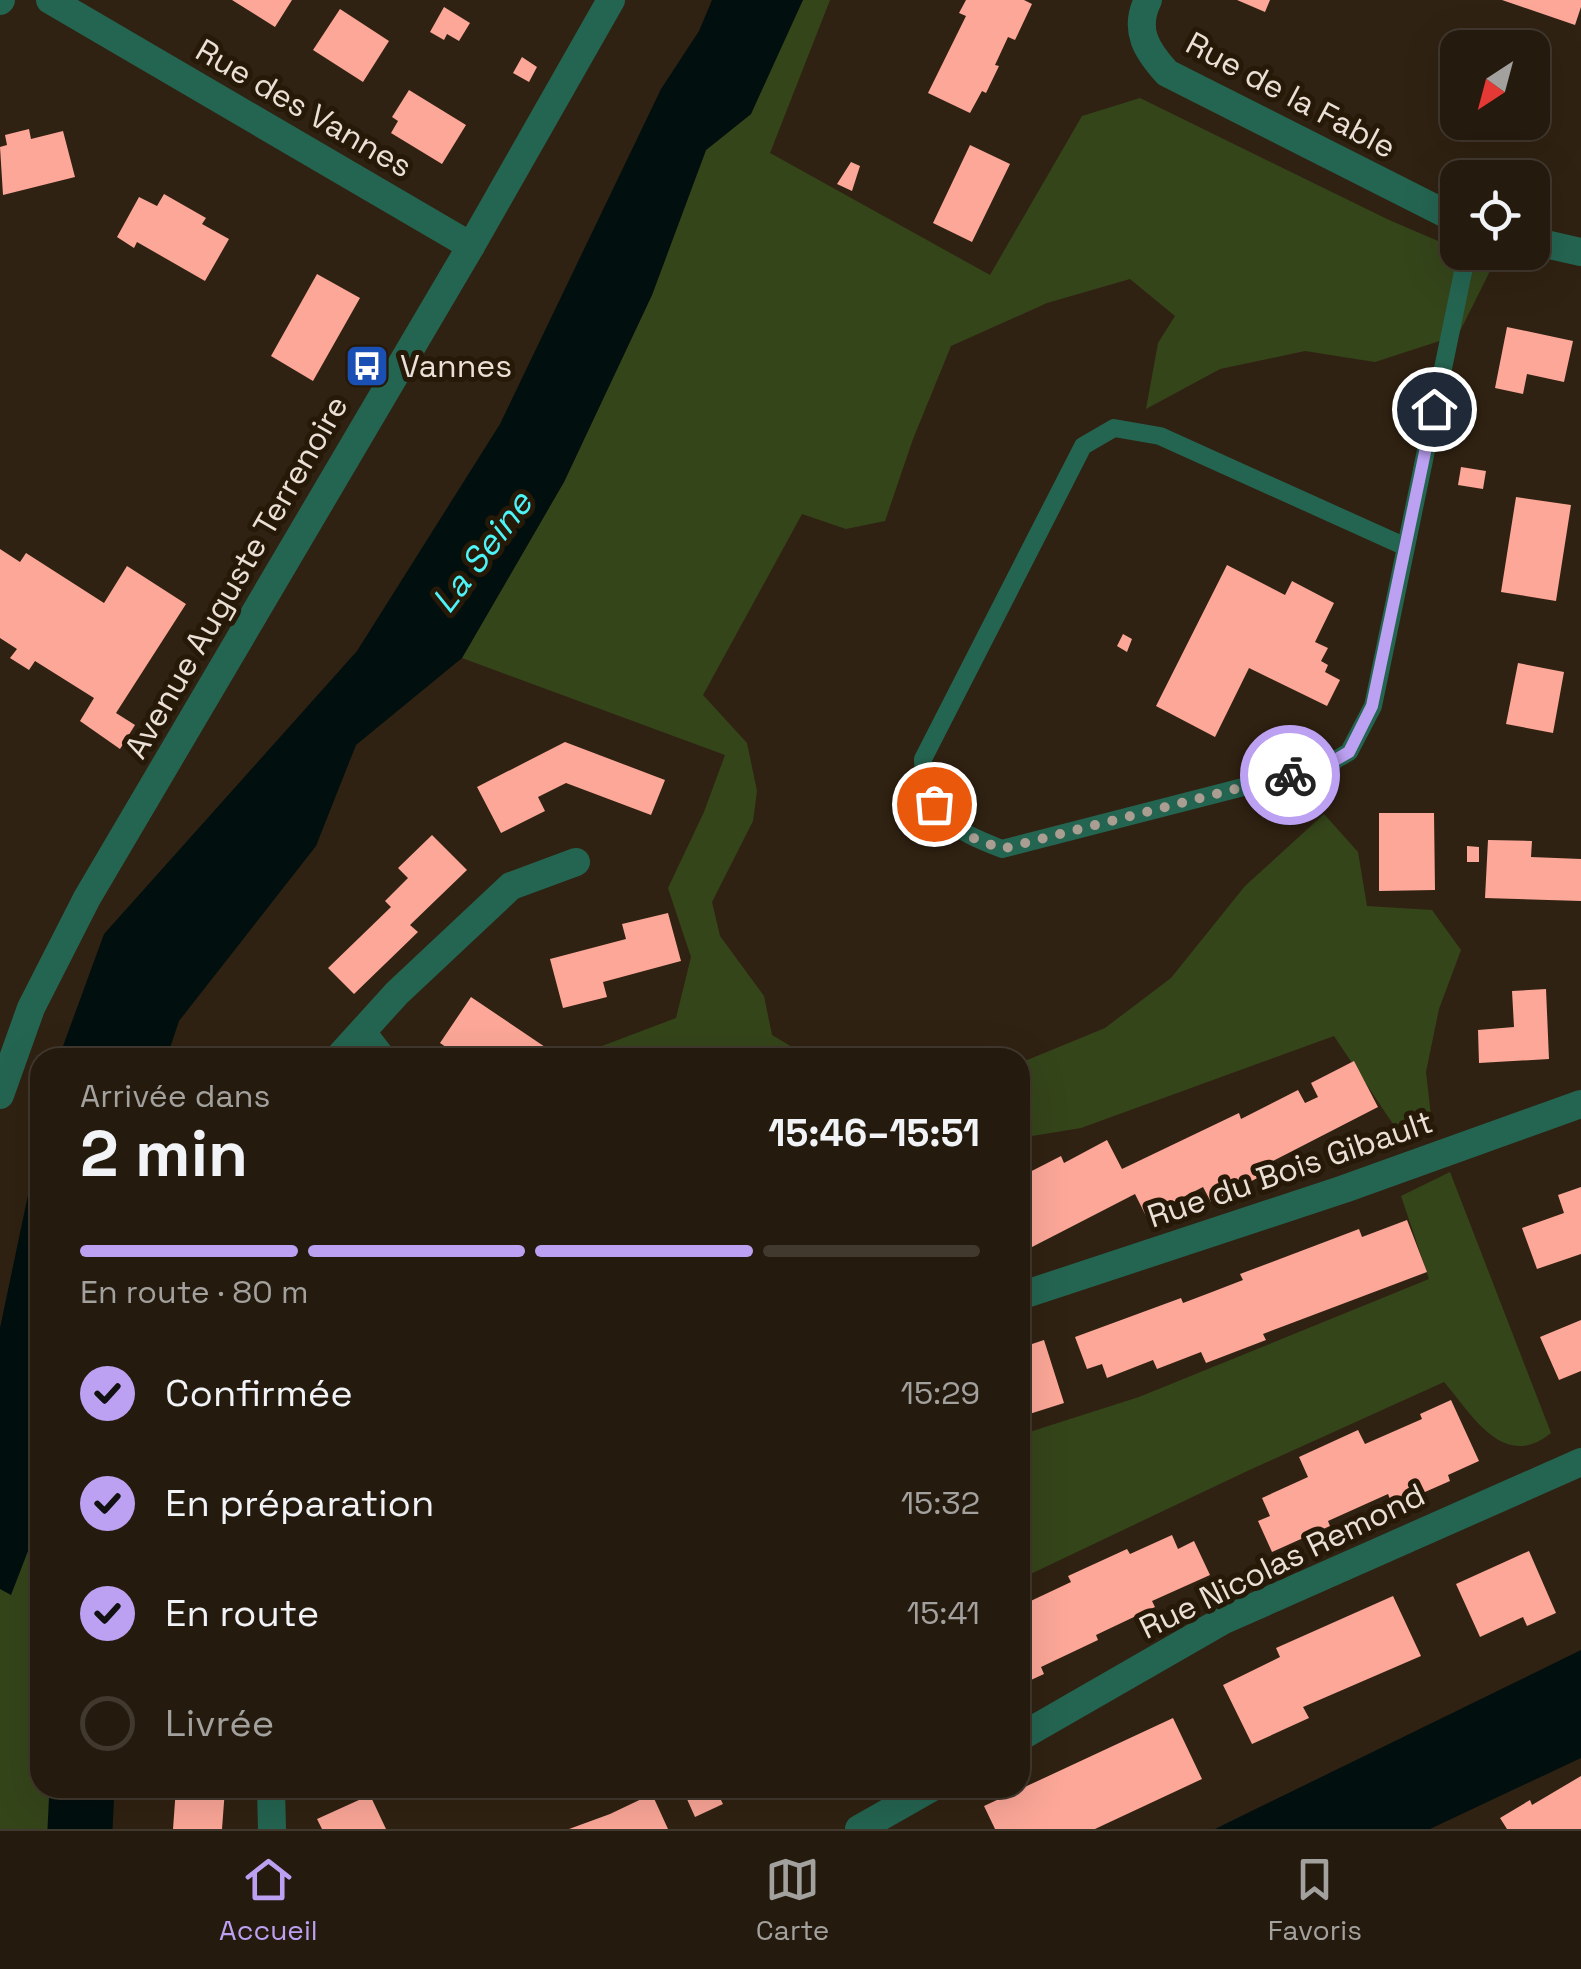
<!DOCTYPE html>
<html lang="fr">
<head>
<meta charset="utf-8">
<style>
	body { margin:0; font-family:"Space Grotesk",sans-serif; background:#2c2317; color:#f1f3f6; height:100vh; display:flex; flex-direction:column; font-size:38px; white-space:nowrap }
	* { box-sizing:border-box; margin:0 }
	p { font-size:32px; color:#a3a19e }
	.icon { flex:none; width:55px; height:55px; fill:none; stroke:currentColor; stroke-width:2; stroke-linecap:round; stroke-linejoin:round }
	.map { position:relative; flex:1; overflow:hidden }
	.details { position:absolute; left:30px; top:1048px; width:1000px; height:750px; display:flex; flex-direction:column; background:#241a0e; border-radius:30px; box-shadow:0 10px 40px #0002,0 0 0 2px #41382e }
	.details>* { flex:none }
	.needle { width:65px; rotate:216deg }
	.tools { position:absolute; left:1440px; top:30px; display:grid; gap:20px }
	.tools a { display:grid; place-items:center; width:110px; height:110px; border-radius:20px; background:#241a0e; box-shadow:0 10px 40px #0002,0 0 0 2px #41382e; font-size:50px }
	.pin { position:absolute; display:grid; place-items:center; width:85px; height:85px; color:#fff; margin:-42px; border:5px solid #fff; border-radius:50%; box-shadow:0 2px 10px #0007 }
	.courier { position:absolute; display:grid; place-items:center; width:100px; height:100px; margin:-50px; border:8px solid #bca0f2; border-radius:50%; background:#fff; color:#222; box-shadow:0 2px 12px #0007 }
	.head em { font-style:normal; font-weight:700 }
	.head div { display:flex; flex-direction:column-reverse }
	.head { display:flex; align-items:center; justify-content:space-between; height:170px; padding:0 50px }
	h1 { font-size:65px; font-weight:700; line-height:75px }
	.bar { display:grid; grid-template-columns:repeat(4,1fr); gap:15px 10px; align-content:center; height:120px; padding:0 50px }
	.bar i { height:12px; border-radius:8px; background:#41382e }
	.bar .selected { background:#bca0f2 }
	.bar p { grid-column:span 4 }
	ol { padding:0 50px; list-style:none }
	li { display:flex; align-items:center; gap:30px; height:110px }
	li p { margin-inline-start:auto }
	li .icon { padding:10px; border-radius:50%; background:#bca0f2; color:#111; stroke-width:4 }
	li:last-child { color:#a3a19e }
	li i { width:55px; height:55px; border:5px solid #41382e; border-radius:50% }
	.tab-bar { display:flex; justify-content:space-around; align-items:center; height:140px; border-top:2px solid #41382e; background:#241a0e; font-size:28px; color:#a3a19e }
	.tab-bar a { display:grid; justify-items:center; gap:5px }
	.tab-bar .selected { color:#bca0f2 }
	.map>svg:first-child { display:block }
	.green { fill:#35451a }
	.water { fill:#020f0f }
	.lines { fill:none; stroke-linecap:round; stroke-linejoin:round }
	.river { stroke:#020f0f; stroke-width:65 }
	.building { fill:#fca798 }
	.service { stroke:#246551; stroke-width:18 }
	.minor { stroke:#246551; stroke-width:28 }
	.tertiary { stroke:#246551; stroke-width:28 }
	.done { stroke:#a99e91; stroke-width:10; stroke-dasharray:0 18 }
	.route { stroke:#bca0f2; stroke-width:12 }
	.labels { text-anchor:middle; stroke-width:10; stroke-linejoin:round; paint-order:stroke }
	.street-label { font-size:32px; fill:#eae0d6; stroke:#261908 }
	.poi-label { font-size:32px; fill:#eae0d6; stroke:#261908; text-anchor:start }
	.water-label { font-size:35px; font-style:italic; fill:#4cf4f8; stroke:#261908 }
</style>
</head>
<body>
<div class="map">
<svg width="1581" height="1829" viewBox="0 0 1581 1829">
	<rect width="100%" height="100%" fill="#302212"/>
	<path class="green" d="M799,0H830L770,153L990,275L1082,116L1140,98L1389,220L1457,249L1458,252L1493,265L1458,335L1375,362L1305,351L1220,369L1146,409L1158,343L1175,316L1130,279L1047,303L951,346L913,439L885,521L846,529L802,514L703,695L747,743L757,791L753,821L712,902L720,936L764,996L772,1035L809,1057H573L676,1018L691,957L668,888L704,812L725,755L462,658L564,482L652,295L706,150L751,114Z
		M1324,814L1358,852L1367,906L1432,910L1461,950L1439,1009L1426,1072L1431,1116L1395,1127L1334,1036L1081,1128L1020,1138V1063L1105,1028L1171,978L1245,886Z
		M1450,1172L1551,1433C1503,1472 1472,1414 1444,1382L1243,1473L1020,1579V1435L1139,1397L1429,1279L1401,1196Z
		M40,1504V1788H49V1829H0V1567Z"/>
	<path class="water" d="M712,0H803L751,114L706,150L652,295L564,482L462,658L356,745L316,846L179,1021L167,1057H59L104,934L357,651L500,424L661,89L699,31Z
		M40,1138V1520L11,1595L0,1589V1328Z
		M1581,1650V1758L1430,1829H1215Z"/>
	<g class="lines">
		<path class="river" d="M80,1829L82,1788"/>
	</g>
	<path class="building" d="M232,0H292L275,27Z
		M966,0H1024L1032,4L1015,40L1008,37L995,65L999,66L986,93L982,91L970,113L928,93L966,16L959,13Z
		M1237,0H1270L1265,12Z
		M1502,0H1581V7L1575,25Z
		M444,7L470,23L459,41L447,34L444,40L430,32Z
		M340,9L389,41L363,82L313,50Z
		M522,57L537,67L529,82L513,73Z
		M409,90L466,125L442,164L391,133L398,121L392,117Z
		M29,129L31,139L63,131L75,177L3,195L0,147L7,145L5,135Z
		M970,145L1010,164L972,242L933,223Z
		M851,162L860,166L852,191L837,184Z
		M164,194L206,218L202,224L229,239L205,281L137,242L134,248L117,237L139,197L157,206Z
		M317,274L360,298L313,381L271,356Z
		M1507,327L1573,341L1564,382L1527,374L1523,394L1495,388Z
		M1461,467L1486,471L1483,489L1458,485Z
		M1516,497L1571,505L1556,601L1501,592Z
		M0,549L20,562L26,553L104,603L127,566L186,604L116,713L135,725L120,749L80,721L94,698L35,661L29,670L10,658L17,649L0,638Z
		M1227,565L1285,595L1292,581L1334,603L1315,642L1328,648L1321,661L1328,665L1325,672L1340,680L1327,706L1249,668L1215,737L1156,706Z
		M1123,634L1132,639L1127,652L1117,646Z
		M1518,663L1564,672L1553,733L1506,724Z
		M565,742L665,780L651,815L566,783L538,797L545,811L501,833L477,787Z
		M1379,813H1434L1435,890L1379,891Z
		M432,835L467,870L410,925L418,932L354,994L328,968L391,907L385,901L408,878L398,868Z
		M1488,840L1532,841L1531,857L1581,859V901L1485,898Z
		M1467,846L1479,847V862H1467Z
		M668,913L681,961L603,982L607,997L563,1008L550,959L626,939L622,924Z
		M1546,989L1549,1059L1479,1063L1478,1030L1514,1027L1512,991Z
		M471,997L551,1051L547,1058H462L440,1043Z
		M1354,1061L1378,1107L1265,1165L1269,1172L1211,1202L1203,1187L1146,1216L1135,1194L1032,1247L1020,1223V1177L1061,1156L1064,1163L1107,1140L1122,1169L1239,1113L1241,1119L1298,1090L1305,1103L1318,1097L1311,1083Z
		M1581,1187V1254L1537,1269L1522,1228L1564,1213L1558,1195Z
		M1407,1220L1427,1272L1263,1334L1266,1340L1206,1363L1201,1352L1157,1369L1153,1360L1107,1378L1102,1364L1087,1369L1075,1337L1181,1298L1183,1303L1212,1292L1243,1280L1240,1274L1359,1229L1362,1237Z
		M1581,1320V1371L1559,1380L1540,1337Z
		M1044,1340L1064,1403L1020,1417V1348Z
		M1451,1400L1479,1461L1448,1475L1450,1481L1393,1506L1388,1494L1328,1521L1330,1526L1272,1552L1258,1521L1270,1516L1262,1498L1308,1477L1299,1457L1358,1430L1365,1444L1422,1419L1420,1414Z
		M1172,1535L1178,1549L1194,1541L1210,1575L1152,1601L1155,1607L1096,1635L1098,1640L1041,1667L1044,1674L1020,1685V1606L1071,1582L1068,1576L1127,1549L1130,1554Z
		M1529,1551L1556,1613L1527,1626L1523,1617L1480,1637L1456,1584Z
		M1393,1596L1421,1656L1303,1707L1309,1718L1252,1744L1223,1685L1280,1657L1276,1648Z
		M1173,1718L1202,1779L1095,1829H995L984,1806Z
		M1581,1776V1829H1507L1500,1818L1530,1800L1532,1805Z
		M176,1788L225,1789L222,1829H173Z
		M682,1788H743L720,1798L723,1804L695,1817Z
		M652,1794L668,1829H569L610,1814Z
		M370,1795L386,1829H322L317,1819Z"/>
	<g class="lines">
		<path class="service" d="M1406,547L1160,436L1114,428L1083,446L923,759C925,816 954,830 1002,849L1325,766L1349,752L1373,706L1463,272L1467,252"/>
		<path class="minor" d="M50,0L471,246
			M1148,0C1133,30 1147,51 1167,73L1458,220
			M0,1L1,0
			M1532,241L1581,252
			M362,1032L382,1058
			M338,1058L397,993L511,886L576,862
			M1020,1296L1344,1189L1581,1104
			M1020,1737L1222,1621L1581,1462
			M271,1788L272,1829
			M859,1829L931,1788"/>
		<path class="tertiary" d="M0,1095L31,1008L87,898L471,246L611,0"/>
	</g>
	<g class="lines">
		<path class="done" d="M934,804L958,832L1002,849L1290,775"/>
		<path class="route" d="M1290,775L1325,766L1349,752L1372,706L1434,409"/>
	</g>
	<defs>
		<symbol id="bus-square" viewBox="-11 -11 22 22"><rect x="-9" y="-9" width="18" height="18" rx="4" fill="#1a4fb4" stroke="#261908"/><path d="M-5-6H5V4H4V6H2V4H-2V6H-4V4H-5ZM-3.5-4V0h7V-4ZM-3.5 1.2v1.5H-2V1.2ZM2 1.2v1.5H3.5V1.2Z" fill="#fff"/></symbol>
	</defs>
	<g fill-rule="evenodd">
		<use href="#bus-square" x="342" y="341" width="50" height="50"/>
	</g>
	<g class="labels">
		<g class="street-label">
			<text transform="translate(1291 95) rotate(28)" y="11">Rue de la Fable</text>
			<text transform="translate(304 108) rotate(30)" y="11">Rue des Vannes</text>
			<text transform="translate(236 577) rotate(-60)" y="11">Avenue Auguste Terrenoire</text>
			<text transform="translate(1290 1169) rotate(-19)" y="11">Rue du Bois Gibault</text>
			<text transform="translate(1282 1561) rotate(-26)" y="11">Rue Nicolas Remond</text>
		</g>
		<g class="poi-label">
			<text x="400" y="377">Vannes</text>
		</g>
		<g class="water-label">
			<text transform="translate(482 552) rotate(-53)" y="12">La Seine</text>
		</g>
	</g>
</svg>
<div class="tools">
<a><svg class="needle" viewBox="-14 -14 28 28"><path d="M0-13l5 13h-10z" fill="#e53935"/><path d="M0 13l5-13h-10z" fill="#a3a19e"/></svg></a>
<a><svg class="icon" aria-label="locate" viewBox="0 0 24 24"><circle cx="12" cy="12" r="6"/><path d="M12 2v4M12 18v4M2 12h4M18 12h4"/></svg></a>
</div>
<div class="pin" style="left:934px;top:804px;background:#ea580c"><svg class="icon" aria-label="bag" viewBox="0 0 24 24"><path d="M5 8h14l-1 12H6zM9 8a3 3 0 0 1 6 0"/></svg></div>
<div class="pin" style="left:1434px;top:409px;background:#1f2937"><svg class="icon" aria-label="home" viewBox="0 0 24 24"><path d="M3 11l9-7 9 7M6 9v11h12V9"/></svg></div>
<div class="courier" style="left:1290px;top:775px"><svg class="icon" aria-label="bike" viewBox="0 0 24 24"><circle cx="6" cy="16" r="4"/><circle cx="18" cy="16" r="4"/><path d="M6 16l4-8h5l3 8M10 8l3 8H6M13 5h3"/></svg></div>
<section class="details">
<div class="head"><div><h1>2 min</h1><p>Arrivée dans</p></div><em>15:46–15:51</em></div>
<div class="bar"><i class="selected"></i><i class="selected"></i><i class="selected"></i><i></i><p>En route · 80 m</p></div>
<ol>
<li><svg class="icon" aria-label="check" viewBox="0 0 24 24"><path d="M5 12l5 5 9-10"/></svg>Confirmée<p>15:29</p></li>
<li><svg class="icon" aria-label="check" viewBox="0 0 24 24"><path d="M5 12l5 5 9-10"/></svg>En préparation<p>15:32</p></li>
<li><svg class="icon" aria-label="check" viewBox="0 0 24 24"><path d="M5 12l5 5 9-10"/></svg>En route<p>15:41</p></li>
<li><i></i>Livrée</li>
</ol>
</section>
</div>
<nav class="tab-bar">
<a class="selected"><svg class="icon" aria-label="home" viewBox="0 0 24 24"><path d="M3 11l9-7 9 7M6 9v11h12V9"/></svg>Accueil</a>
<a><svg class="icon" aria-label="map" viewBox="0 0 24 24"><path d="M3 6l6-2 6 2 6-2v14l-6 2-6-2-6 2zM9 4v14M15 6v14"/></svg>Carte</a>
<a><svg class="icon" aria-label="saved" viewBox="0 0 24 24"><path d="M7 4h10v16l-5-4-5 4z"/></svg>Favoris</a>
</nav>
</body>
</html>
